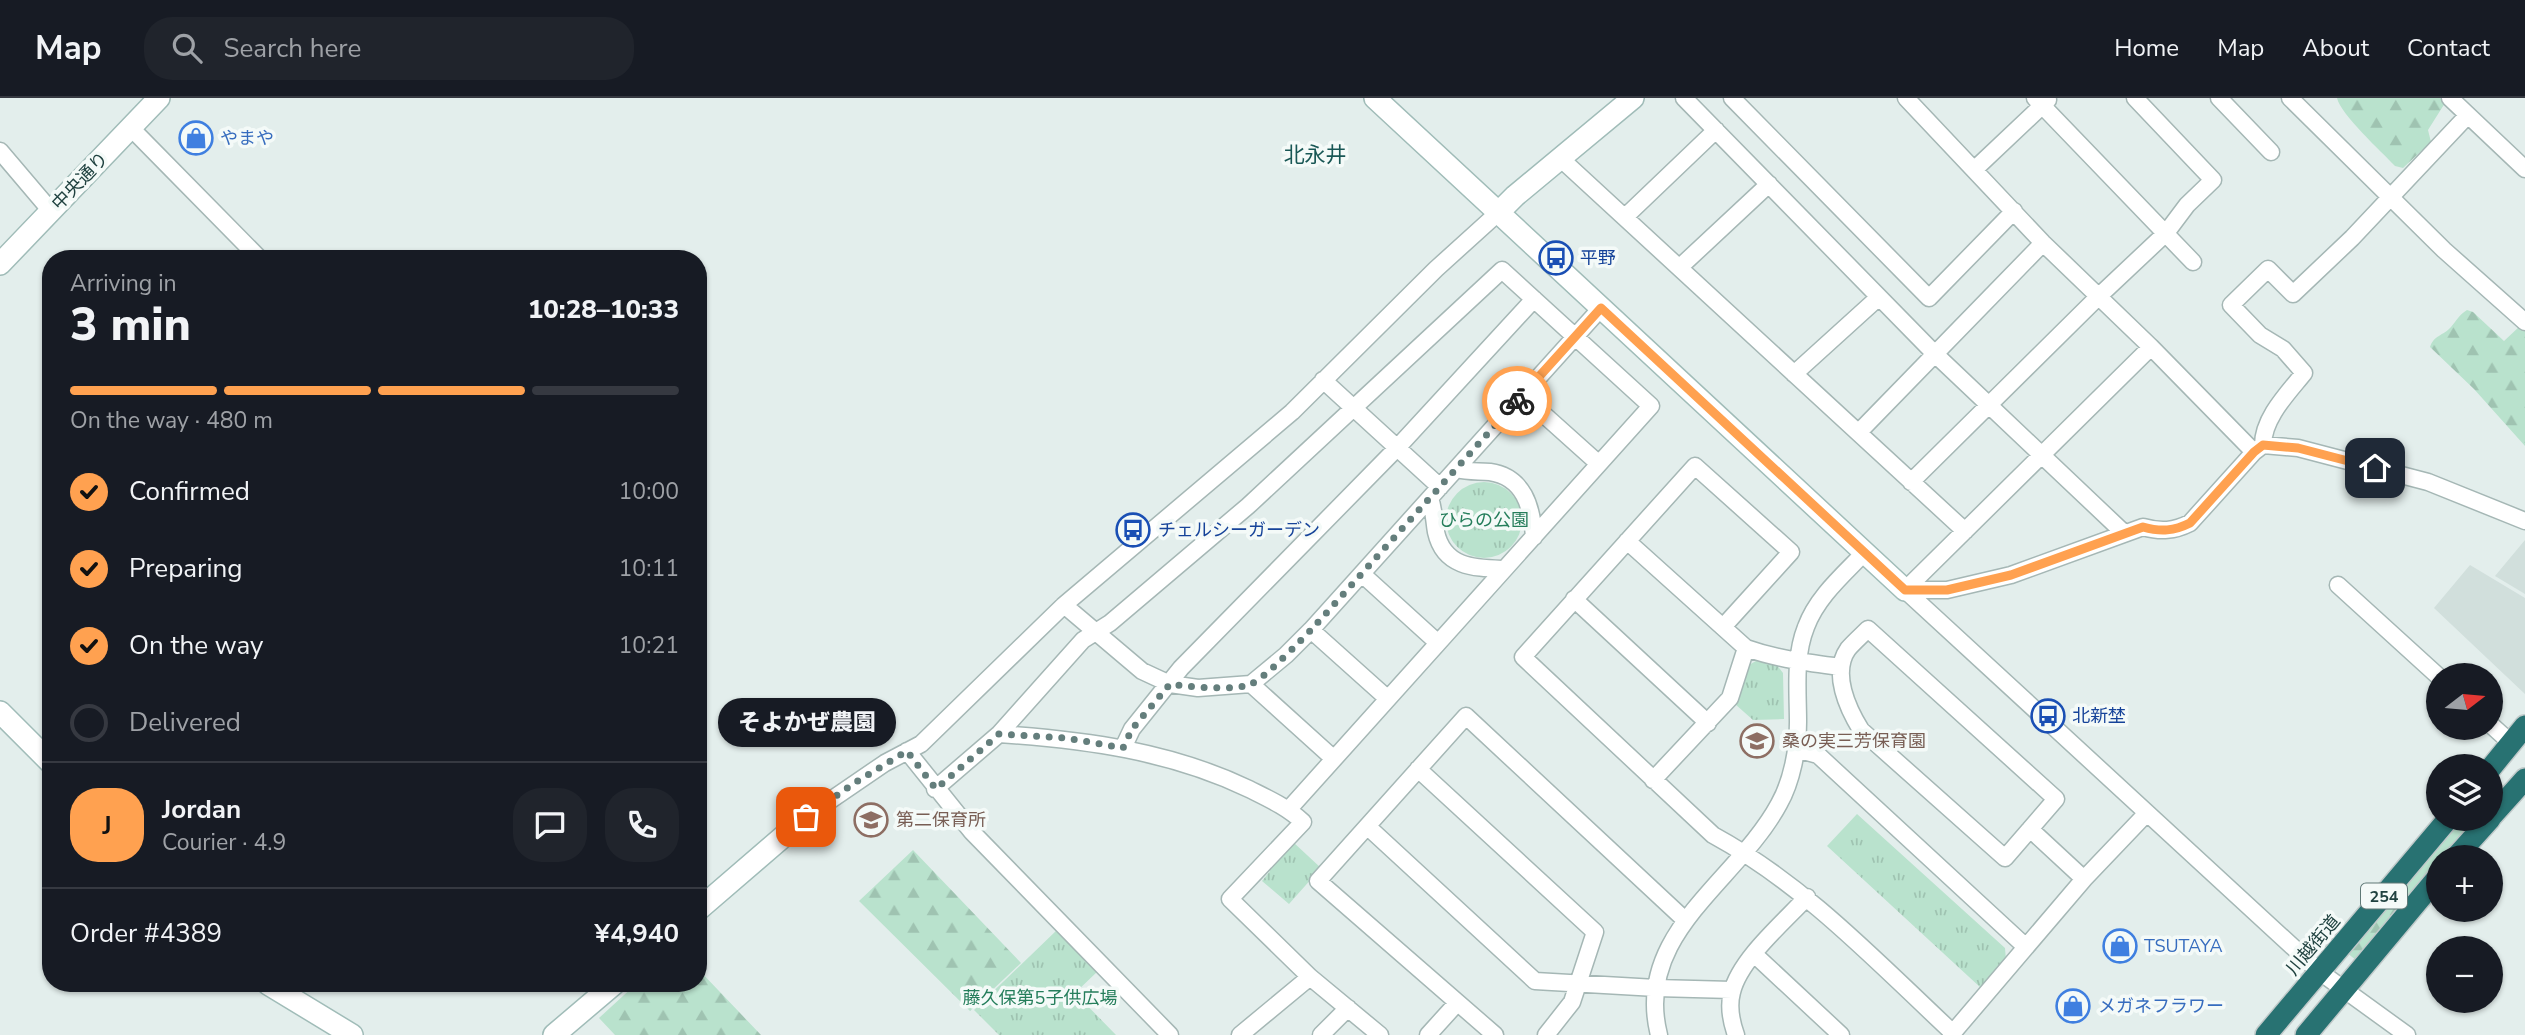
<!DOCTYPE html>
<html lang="en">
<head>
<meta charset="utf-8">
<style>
	body { margin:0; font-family:"Nunito Sans","Noto Sans JP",sans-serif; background:#20242c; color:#f1f3f6; height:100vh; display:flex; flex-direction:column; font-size:26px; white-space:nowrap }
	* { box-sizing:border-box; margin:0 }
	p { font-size:23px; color:#9ea1a6 }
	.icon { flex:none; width:38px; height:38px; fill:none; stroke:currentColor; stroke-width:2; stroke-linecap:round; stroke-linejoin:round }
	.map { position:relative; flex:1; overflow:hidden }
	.sheet { position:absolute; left:42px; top:152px; width:665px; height:742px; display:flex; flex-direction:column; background:#171b24; border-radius:28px; box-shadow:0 2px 5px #0004 }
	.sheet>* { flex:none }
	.needle { width:46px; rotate:74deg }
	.buttons { position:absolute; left:2426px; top:565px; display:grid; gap:14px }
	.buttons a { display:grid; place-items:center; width:77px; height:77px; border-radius:50%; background:#171b24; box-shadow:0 2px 5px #0004; font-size:35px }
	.pin { position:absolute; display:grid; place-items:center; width:60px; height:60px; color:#fff; margin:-30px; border-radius:14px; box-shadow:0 4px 10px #0006 }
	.courier { position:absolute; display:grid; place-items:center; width:70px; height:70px; margin:-35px; border:5px solid #ffa150; border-radius:50%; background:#fff; color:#222; box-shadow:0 2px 9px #0007 }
	.bubble { position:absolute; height:49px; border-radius:24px; background:#171b24; box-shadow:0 2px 5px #0004; font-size:23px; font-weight:800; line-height:49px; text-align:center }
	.summary em { font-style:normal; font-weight:800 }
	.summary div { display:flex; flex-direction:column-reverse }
	.summary { display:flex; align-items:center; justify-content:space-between; height:119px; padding:0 28px }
	h1 { font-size:46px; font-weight:800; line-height:52px }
	.bar { display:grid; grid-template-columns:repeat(4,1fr); gap:10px 7px; align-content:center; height:84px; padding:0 28px }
	.bar i { height:9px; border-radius:5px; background:#363941 }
	.bar .selected { background:#ffa150 }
	.bar p { grid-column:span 4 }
	.line { display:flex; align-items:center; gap:18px; padding:0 28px; border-top:2px solid #363941 }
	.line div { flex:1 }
	.round { display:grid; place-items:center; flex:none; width:74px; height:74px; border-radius:28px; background:#20242c }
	ol { padding:0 28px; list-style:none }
	li { display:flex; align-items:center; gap:21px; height:77px }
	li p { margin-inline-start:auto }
	li .icon { padding:7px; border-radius:50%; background:#ffa150; color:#111; stroke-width:4 }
	li:last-child { color:#9ea1a6 }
	li i { width:38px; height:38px; border:4px solid #363941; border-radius:50% }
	header { display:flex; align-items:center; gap:42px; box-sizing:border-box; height:98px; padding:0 35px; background:#171b24; border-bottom:2px solid #363941 }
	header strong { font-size:33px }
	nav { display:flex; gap:38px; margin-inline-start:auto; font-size:24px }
	.search { width:490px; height:63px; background:#20242c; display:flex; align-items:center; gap:18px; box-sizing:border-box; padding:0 24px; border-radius:28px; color:#9ea1a6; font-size:26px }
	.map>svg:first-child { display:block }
	.built { fill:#d1dfdc }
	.grass { fill:url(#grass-tufts) }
	.forest { fill:url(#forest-firs) }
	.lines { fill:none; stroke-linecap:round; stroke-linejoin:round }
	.street-casing { stroke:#a5b7b5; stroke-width:19 }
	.secondary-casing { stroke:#a0bcb8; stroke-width:24 }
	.highway-casing { stroke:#c1caca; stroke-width:24 }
	.street { stroke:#fff; stroke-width:16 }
	.secondary { stroke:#fff; stroke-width:21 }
	.highway { stroke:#287272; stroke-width:21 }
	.done { stroke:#647e7c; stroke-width:7; stroke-dasharray:0 12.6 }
	.route { stroke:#ffa150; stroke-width:9 }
	.labels { text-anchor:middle; stroke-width:7; stroke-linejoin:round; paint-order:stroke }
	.shield { fill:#f4faf8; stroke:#607977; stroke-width:2 }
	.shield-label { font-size:16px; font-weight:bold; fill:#204240 }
	.shop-label { font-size:18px; fill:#366cbe; stroke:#f4faf8; text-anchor:start }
	.street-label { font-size:18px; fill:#204240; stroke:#f4faf8 }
	.transit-label { font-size:18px; fill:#164399; stroke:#f4faf8; text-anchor:start }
	.park-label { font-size:18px; fill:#257e5b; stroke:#f4faf8 }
	.education-label { font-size:18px; fill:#785e54; stroke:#f4faf8; text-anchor:start }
	.quarter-label { font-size:21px; fill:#195755; stroke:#f4faf8 }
</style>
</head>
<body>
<header>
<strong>Map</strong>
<div class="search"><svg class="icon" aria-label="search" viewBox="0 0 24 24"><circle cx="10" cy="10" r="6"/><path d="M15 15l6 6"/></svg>Search here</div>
<nav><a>Home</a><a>Map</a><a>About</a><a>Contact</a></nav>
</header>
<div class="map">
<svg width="2525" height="937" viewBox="0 0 2525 937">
	<defs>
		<pattern id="grass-tufts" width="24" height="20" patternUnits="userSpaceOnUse" patternTransform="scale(1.75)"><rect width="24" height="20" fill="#b9e2cd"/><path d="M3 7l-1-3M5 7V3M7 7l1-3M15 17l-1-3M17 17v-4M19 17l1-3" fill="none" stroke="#9fc3b1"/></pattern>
		<pattern id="forest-firs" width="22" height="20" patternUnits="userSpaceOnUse" patternTransform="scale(1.75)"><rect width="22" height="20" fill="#b9e2cd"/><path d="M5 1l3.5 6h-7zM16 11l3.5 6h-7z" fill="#9fc3b1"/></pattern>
	</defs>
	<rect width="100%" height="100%" fill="#e3eeec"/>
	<path class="built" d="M2525,442V496L2495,478Z
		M2470,467L2525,500V596L2434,510Z"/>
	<path class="grass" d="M1446 422a38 38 0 1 1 76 0a38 38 0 1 1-76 0Z
		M1756,563L1776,566L1783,575L1784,621L1753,622L1735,606L1747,568Z
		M1857,716L2005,850L2006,862L1981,890L1827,748Z
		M1293,744L1321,770L1289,806L1262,783L1270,773L1268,771Z
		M1058,831L1098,873L1075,895L1116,937H999L974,912Z"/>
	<path class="forest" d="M2337,0H2440L2445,5L2428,32L2431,44L2403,70L2395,68C2381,53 2341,17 2337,0Z
		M2467,212L2473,214L2504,243L2520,228L2525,233V348L2474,291L2430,249C2434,237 2443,238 2451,229C2456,223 2460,216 2467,212Z
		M2458,721H2482L2446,759L2438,760V769L2357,863L2346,854Z
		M913,752L1021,865L970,913L859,803Z
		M698,871L761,937H615L599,920L636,886H698Z"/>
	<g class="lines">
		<defs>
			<path id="street" d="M1684,0L1935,256L2124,435
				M1732,0L1929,200L2014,113
				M1906,0L2043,145L2151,249L2254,354
				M2035,0L2193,164
				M2219,0L2271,54
				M2290,0L2444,152L2525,224
				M2450,0L2525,71
				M131,30L260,161
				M0,53L51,113
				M1560,60L1965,433
				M1975,71L2048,2
				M1626,118L1716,32
				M1680,169L1769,86
				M1794,276L1879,199
				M1323,282L1440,389
				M1522,297L1599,366
				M1859,334L2043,145
				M2263,347C2263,320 2288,295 2304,275L2283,251L2260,237L2231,207L2268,171L2293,196L2352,140L2468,17
				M1456,371C1468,374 1478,373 1490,374C1524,379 1532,409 1534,439
				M1911,384L2098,199L2166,135L2187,107L2213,82L2135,0
				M1430,400C1434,412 1434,422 1436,434C1444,470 1475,470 1504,471
				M1627,443L1746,550C1777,561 1809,565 1841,569
				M1362,476L1438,545
				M2338,487L2438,578
				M1905,492H1947L2011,477L2143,429C2161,434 2174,433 2190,425L2254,354L2263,347L2298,350L2428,384L2525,423
				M1905,492L2320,874L2407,937
				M1905,492L2151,249
				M1574,501L1708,625
				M1064,507L1142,573L1170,586L1198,590L1251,586L1286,557L1311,532L1601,210
				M1723,529L1791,454L1695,368L1523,559L1713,737C1805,787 1877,864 1953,935
				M1868,531L2056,701L2005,760L1861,632C1848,611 1831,575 1848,551C1854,544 1862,537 1868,531Z
				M1311,532L1388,601
				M1251,586L1334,661
				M2490,626L2511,645
				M999,636C1086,642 1170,653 1249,691C1269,701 1287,709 1303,724L1230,801L1310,879L1380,937
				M1123,650L1132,631L1181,570L1397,350L1534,201
				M1796,651L1818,657L2026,849
				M907,653L972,734L1170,937
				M1418,671L1595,834L1572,904L1546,937
				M1653,682L1730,600L1746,550
				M935,691L999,636L1083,542L1110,525L1248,408L1502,172L1651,308L1289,711
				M806,719L885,665L921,646L1064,507L1292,314L1436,171L1499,114
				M1368,729L1535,883L1656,890L1732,892
				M2030,731L2084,781
				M1754,856L1841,937
				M1240,937L1310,879
				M1321,937L1348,910
				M1428,937L1457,905
				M1495,937L1318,783L1466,618L1685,822
				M1659,937C1633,835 1737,784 1779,706C1792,683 1798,651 1798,624C1798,593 1794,559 1806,529C1817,499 1843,477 1865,454
				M1736,937C1731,923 1728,909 1732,894C1740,861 1784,824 1807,799
				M1951,937L2084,781L2146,716"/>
			<path id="secondary" d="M1375,0L1905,492
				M1499,114L1515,98L1633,0
				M0,166L159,0
				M0,614L51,665
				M698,812L806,719
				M268,886L352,937
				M554,937L614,886"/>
			<path id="highway" d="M2490,671L2525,628
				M2490,720L2525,681
				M2455,760L2490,721
				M2266,937L2448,721
				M2306,937L2438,779"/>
		</defs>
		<use href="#street" class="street-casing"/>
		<use href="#secondary" class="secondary-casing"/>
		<use href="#highway" class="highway-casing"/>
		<use href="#street" class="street"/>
		<use href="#secondary" class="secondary"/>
		<use href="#highway" class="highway"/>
	</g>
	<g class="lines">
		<path class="done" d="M806,719L856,684L907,653L936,691L999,636L1066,640L1123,650L1132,631L1170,586C1187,589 1235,593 1251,586C1265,580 1299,544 1311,532L1517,303"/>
		<path class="route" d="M1517,303L1601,210L1905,492H1947L2011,477L2143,429C2161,434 2174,433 2190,425L2254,354L2263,347L2298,350L2375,370"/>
	</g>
	<defs>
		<symbol id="shop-ring" viewBox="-11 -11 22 22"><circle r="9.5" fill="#f4faf8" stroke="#3f7fe0" stroke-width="1.5"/><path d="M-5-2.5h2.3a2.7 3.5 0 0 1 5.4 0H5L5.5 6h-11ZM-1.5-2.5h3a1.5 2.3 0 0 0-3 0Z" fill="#3f7fe0"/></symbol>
		<symbol id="bus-ring" viewBox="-11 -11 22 22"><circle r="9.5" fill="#f4faf8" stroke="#1a4fb4" stroke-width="1.5"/><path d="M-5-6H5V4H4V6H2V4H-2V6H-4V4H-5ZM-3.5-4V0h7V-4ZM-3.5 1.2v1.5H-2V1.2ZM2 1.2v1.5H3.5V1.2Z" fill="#1a4fb4"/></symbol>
		<symbol id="school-ring" viewBox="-11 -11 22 22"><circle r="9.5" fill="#f4faf8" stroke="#8d6e63" stroke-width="1.5"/><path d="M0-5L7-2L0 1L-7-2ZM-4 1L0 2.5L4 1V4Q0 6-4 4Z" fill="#8d6e63"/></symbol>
	</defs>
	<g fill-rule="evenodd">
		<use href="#shop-ring" x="177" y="21" width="38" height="38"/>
		<use href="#bus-ring" x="1537" y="141" width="38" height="38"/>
		<use href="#bus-ring" x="1114" y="413" width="38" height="38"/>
		<use href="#bus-ring" x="2029" y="599" width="38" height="38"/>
		<use href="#school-ring" x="1738" y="624" width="38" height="38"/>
		<use href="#school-ring" x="852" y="703" width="38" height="38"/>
		<use href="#shop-ring" x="2101" y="829" width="38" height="38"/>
		<use href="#shop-ring" x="2054" y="889" width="38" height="38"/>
	</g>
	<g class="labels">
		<rect class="shield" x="2361" y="785.5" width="46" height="25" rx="5"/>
		<g class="shield-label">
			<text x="2384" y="804">254</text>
		</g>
		<g class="shop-label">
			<text x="220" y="46">やまや</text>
			<text x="2144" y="854">TSUTAYA</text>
			<text x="2098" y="914">メガネフラワー</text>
		</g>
		<g class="street-label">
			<text transform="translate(80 83) rotate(-46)" y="6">中央通り</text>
			<text transform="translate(2313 847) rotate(-50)" y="6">川越街道</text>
		</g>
		<g class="transit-label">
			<text x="1580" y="166">平野</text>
			<text x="1158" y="438">チェルシーガーデン</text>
			<text x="2072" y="624">北新埜</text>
		</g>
		<g class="park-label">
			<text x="1484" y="428">ひらの公園</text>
			<text x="1040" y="906">藤久保第5子供広場</text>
		</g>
		<g class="education-label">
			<text x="1782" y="649">桑の実三芳保育園</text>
			<text x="896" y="728">第二保育所</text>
		</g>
		<g class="quarter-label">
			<text x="1315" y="64">北永井</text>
		</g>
	</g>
</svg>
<div class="buttons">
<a><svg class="needle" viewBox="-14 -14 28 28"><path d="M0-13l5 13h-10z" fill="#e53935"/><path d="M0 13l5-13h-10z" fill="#9ea1a6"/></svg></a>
<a><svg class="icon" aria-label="layers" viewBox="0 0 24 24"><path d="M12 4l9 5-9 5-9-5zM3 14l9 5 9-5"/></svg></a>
<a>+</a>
<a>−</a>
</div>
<div class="pin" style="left:806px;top:719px;background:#ea580c"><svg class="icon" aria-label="bag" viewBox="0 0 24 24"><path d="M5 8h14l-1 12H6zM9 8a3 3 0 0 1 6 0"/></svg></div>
<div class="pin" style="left:2375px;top:370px;background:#1f2937"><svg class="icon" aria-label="home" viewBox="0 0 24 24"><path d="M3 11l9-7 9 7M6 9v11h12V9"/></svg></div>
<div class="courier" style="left:1517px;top:303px"><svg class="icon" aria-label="bike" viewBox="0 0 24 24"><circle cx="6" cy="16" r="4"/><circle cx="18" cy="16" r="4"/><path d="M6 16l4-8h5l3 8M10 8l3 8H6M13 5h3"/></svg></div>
<div class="bubble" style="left:718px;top:600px;width:178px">そよかぜ農園</div>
<section class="sheet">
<div class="summary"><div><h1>3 min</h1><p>Arriving in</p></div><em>10:28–10:33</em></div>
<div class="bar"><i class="selected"></i><i class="selected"></i><i class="selected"></i><i></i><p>On the way · 480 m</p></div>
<ol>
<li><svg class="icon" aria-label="check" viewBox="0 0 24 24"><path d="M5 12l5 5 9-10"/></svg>Confirmed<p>10:00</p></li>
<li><svg class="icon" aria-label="check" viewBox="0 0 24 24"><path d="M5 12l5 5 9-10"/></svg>Preparing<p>10:11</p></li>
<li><svg class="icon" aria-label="check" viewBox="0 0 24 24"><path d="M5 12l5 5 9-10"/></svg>On the way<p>10:21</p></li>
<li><i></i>Delivered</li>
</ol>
<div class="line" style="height:126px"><b class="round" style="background:#ffa150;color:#111">J</b><div><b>Jordan</b><p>Courier · 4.9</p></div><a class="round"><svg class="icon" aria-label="chat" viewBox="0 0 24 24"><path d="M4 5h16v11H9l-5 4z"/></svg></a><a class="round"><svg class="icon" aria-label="phone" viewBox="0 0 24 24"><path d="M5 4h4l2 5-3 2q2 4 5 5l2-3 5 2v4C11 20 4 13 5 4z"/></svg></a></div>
<div class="line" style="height:91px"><div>Order #4389</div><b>¥4,940</b></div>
</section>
</div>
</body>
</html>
